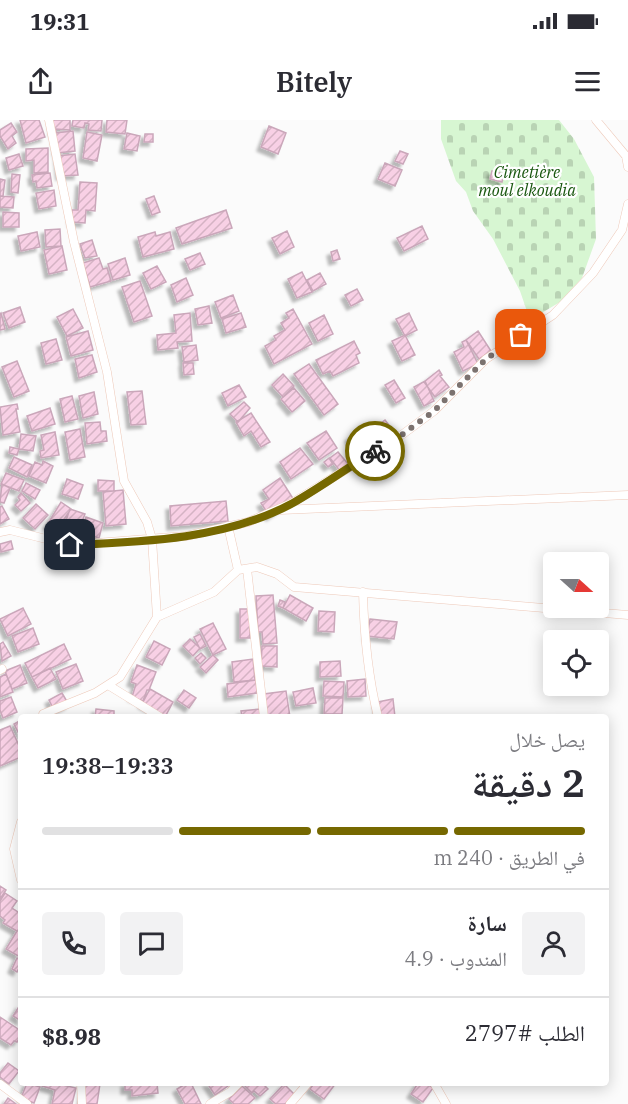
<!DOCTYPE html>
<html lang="ar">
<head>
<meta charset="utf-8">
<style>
	body { margin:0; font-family:"IBM Plex Serif","Noto Naskh Arabic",serif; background:#f2f2f3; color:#2b2b33; direction:rtl; height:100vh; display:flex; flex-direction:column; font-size:22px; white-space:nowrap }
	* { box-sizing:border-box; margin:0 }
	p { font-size:20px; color:#7c7c81 }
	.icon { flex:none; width:33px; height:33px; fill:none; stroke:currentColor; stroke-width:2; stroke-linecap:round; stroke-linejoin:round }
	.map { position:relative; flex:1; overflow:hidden; direction:ltr }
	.drawer { position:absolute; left:18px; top:594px; width:591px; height:372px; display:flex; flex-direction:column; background:#fff; border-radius:6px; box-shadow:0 3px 15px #0003; direction:rtl }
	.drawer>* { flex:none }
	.needle { width:39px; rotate:111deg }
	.fabs { position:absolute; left:543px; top:432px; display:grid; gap:12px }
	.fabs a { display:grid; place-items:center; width:66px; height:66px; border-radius:6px; background:#fff; box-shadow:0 3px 15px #0003; font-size:30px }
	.pin { position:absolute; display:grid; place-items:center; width:51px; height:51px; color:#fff; margin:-26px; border-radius:12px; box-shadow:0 3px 9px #0006 }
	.courier { position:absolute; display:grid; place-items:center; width:60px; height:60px; margin:-30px; border:4px solid #766800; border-radius:50%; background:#fff; color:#222; box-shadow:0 2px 8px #0007 }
	.summary em { font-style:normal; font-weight:600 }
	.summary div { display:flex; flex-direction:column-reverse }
	.summary { display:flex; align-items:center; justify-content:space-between; height:102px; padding:0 24px }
	h1 { font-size:39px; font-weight:600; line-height:45px }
	.bar { display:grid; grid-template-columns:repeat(4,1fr); gap:9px 6px; align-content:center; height:72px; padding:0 24px }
	.bar i { height:8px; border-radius:4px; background:#e1e1e2 }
	.bar .active { background:#766800 }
	.bar p { grid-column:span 4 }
	.line { display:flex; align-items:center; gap:15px; padding:0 24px; border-top:2px solid #e1e1e2 }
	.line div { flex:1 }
	.round { display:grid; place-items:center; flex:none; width:63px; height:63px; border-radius:6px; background:#f2f2f3 }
	.status { display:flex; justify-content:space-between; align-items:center; height:42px; padding:0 30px; background:#fff; direction:ltr }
	.status svg { height:16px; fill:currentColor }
	header { display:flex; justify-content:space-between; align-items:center; height:78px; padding:0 24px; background:#fff; font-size:27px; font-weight:600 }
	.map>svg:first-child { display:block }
	.cemetery { fill:url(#cemetery-stones) }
	.building { fill:url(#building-hatch); stroke:#caa7ba; stroke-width:1.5; filter:url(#shadow) }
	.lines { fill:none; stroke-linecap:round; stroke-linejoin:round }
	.minor-casing { stroke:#eec9b9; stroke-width:9 }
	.minor { stroke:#fff; stroke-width:8 }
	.done { stroke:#7c726f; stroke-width:6; stroke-dasharray:0 10.8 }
	.route { stroke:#766800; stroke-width:8 }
	.labels { text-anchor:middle; stroke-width:4.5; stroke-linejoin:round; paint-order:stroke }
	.park-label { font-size:16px; font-style:italic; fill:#19570f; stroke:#fff }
</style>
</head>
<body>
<div class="status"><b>19:31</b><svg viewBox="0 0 49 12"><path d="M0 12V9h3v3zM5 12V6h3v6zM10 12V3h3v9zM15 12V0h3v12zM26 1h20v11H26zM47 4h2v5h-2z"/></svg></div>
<header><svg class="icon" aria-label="menu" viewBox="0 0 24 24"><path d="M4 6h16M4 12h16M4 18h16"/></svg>Bitely<svg class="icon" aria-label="share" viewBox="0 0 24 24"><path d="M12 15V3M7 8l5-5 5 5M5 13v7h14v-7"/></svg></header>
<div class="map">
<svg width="628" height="984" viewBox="0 0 628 984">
	<defs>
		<pattern id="cemetery-stones" width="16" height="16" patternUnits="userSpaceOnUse" patternTransform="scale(1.5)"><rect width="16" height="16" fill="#d7f6d2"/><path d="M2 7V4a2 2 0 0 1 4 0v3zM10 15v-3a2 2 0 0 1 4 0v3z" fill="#b9d3b4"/></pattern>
		<pattern id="building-hatch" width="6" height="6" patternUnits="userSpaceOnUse" patternTransform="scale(1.5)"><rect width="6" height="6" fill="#f8d0e5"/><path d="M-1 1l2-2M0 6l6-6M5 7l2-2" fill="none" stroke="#d5b3c4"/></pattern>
		<filter id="shadow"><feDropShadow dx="-4" dy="4" stdDeviation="1.5" flood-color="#0004"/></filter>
	</defs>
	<rect width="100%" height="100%" fill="#fbfbfb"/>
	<path class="cemetery" d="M441,0H559L574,19L594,57L596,119L582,158L560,182L530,200L520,171L493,119L473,91L466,72L456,61L441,19Z"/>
	<path class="building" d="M20,0H39L45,17L26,23Z
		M53,0H70V10L56,9V12H53Z
		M73,0H102L101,11L88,10L89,4L85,3L84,8L72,6Z
		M107,0H127L125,14L106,12Z
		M11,3L17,12L12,16L16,23L8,29L0,16V10Z
		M269,6L286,13L278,34L261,27Z
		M73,11L75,31L57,33L55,13Z
		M87,12L102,15L97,41L83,38Z
		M127,13L140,16L137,31L124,29Z
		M145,14H153V22H144Z
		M48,28V52L34,53V40L26,41V29Z
		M400,31L408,34L403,44L395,41Z
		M19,34L23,46L9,50L6,38Z
		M75,34L78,55L60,56L58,36Z
		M385,43L402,50L395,66L378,59Z
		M492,51L504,54L502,62L490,59Z
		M50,53L52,66L37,68L36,61L33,62L32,55Z
		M12,54L20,55L18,73L11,72Z
		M0,59L5,60L3,76H0Z
		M80,62L97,63L95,91L86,90L85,103L72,102V90H78Z
		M54,70L56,86L39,89L36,73Z
		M0,76L14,77L13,88L0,87Z
		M154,76L160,92L152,95L146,79Z
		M226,90L232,108L182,124L176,108Z
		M3,92L19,93V107H3Z
		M422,106L428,119L404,131L397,118Z
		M60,109L61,126L46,127L45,110Z
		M287,111L294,127L280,134L272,118Z
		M37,112L40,127L21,131L18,116Z
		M155,112L156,116L170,112L174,129L143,137L138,117Z
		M92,120L97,136L85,138L80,124Z
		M62,126L67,150L49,154L44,130Z
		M337,130L340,139L333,141L331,132Z
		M200,133L205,144L190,150L185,139Z
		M99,138L103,149L107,148L111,161L90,167L83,143Z
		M125,138L130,155L113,160L108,144Z
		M157,146L166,162L151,169L143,153Z
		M302,152L312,172L297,178L288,159Z
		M320,153L326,164L313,171L307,160Z
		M186,158L193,175L177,182L171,165Z
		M140,161L152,196L134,202L122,167Z
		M357,169L363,180L351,186L345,175Z
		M233,175L239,191L221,198L215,182Z
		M209,186L212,203L198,205L195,189Z
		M20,187L25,202L9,208L3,193Z
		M73,189L83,208L67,216L57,197Z
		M293,189L312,224L274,244L265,226L276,220L274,216L285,210L281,203L289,198L286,193Z
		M1,193L5,209L0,210V194Z
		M190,193L192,221L177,222L178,228L158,230L157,215L176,213L174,195Z
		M241,193L246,207L226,213L222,199Z
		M409,193L417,210L405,216L396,199Z
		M324,195L333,214L318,221L309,203Z
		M88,211L93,230L71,236L66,217Z
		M478,211L491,231L479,239L466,220Z
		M405,215L415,235L402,241L392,221Z
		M56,219L62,240L46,244L41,223Z
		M466,220L478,244L463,251L454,232L464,227L462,222Z
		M354,221L360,233L356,235L359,243L333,256L330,251L323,254L316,240Z
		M196,225L198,240L184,242L182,227Z
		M92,235L97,252L79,258L75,239Z
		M17,241L29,271L14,277L2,247Z
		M183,243H193L194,254L184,255Z
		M309,244L338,284L324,295L294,254Z
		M439,250L442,255L440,256L449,267L435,277L424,262Z
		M283,254L294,266L283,277L272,265Z
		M394,260L405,278L396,283L385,265Z
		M425,261L434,281L424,286L414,267Z
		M239,265L246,277L228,286L222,273Z
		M294,268L305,281L292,292L281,279Z
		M142,271L146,304L131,305L127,272Z
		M94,272L98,294L83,298L79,276Z
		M72,276L78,299L65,302L60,279Z
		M244,282L250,288L238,302L230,294Z
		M17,284L18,289H16L20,312L3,315L0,287Z
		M50,288L55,304L32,311L27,296Z
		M251,293L270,322L261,327L251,311L244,316L236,302Z
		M385,300L396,314L373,332L369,326L366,328L360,319Z
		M100,302L101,311H106L107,321L87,324L85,303Z
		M80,309L85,337L70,340L65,312Z
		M326,311L337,328L319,340L307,323Z
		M55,312L59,335L41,338L40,331L44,330L41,315Z
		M21,314L36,316L33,331L19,329Z
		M355,314L358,319L353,323L349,318Z
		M10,327L19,329L17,335L9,333Z
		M300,328L313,344L291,359L280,342Z
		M338,332L348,344L340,351L330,338Z
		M14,337L32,345L27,357L9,348Z
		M329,338L333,344L328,347L324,342Z
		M43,341L53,346L46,363L29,356L35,342L42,345Z
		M6,353L24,360L19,371L1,364Z
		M280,358L294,380L270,397L261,383L269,379L263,370Z
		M67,359L83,365L78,379L62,374Z
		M98,360L114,361V371H98Z
		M26,363L40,370L35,379L22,371Z
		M2,364L10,368L4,383L0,382Z
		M123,370L126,404L106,406L103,372Z
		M21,373L30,383L21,391L15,385L20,380L18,377Z
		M226,381L228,401L171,406L170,386Z
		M61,382L71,389L56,411L47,405Z
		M36,384L48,395L35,409L23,398Z
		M2,386L9,399L0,404V387Z
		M70,389L85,394L76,417L62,412Z
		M86,397L103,403L99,418L81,412Z
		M11,421L13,429L1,432L0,424Z
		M273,475L277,523L263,524L262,512H258L256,476Z
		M290,475L313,488L306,501L283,488Z
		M280,480L285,482L283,488L278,486Z
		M23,488L31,504L8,516L0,499Z
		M240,489H250V518H240Z
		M319,491L335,492L334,512L318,511Z
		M370,499L397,502L394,519L367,516Z
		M213,503L226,529L213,535L200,509Z
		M33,508L39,524L18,532L12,516Z
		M200,514L206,526L200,529L194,517Z
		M190,519L200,528L193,536L183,526Z
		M154,521L170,529L162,545L146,537Z
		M3,522L11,536L2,541L0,524Z
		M64,524L71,539L32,557L25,543Z
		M262,526H277V547L261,546Z
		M201,533L206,538L200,544L195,538Z
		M213,535L218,540L206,553L200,547Z
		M253,539L255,560L234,562L232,542Z
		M340,541L341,556L320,557V542Z
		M76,544L83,561L63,569L56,552Z
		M20,545L27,563L12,569L5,551Z
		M137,545L156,552L149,570H147L143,581L132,577L136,564L131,562Z
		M50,548L56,559L38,568L32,557Z
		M6,554L13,572L0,577V557Z
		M365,559L366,576L348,577L347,561Z
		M256,560L257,573L228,577L227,564Z
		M324,561L344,562L343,577L323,576Z
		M313,568L316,583L296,586L293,572Z
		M150,569L173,582L165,597L142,584Z
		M184,570L196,578L189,588L177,580Z
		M286,571L290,597H267L264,574Z
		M62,573L69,585L55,592L49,580Z
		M11,577L17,592L3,598L0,590V581Z
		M325,578H343L342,594H324Z
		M393,579L395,597H379L377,582Z
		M96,589L114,591V597H95Z
		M260,589L261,597H242L241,591Z
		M21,600V618L14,604Z
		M10,606L21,630V637L0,646V610Z
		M0,766L6,770L0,779Z
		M5,773L17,781L12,788L21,794L20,837L6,829L17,811L3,803L5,800L0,796V781Z
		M17,838L21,840V844L17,852L12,849Z
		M20,885L21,886V901L13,896Z
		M0,897L21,911V916L17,922L14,921L11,925L0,918Z
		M8,943L19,951L9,964L0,957V953Z
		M27,963L40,967L34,983L21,978Z
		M43,963H54L76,968L72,984H52L55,970L42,966Z
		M84,963L100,964L97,984L81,983Z
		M125,963H157L158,973L132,976V970H125Z
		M187,963H191L201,984H185L177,969Z
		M207,963H227L228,966L215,975Z
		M248,963H262L268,969L260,976L254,971L252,973L245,966Z
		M314,963H336L324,979L310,969Z
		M418,963H426L433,968L423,982L411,974Z
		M284,964L295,975L286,984H276L270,979Z
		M242,966L255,978L248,984H234L229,979Z
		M8,978L16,984H4Z"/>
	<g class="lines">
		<defs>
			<path id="minor" d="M596,0L626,36L628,47
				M281,390L628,375
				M228,406L238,450
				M0,412L10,410L70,425L186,416L248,402L292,383L403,314L434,291L486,239L553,195L593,153L622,110L628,84
				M247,449L264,597
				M363,472C364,515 368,556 378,597
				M157,497L214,472L238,450L257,447L277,454L294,467L628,495
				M0,550L2,549
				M108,565L160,597
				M43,597V594L95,573L120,557L157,497L152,419L147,402L124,361L107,252L74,122L49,0
				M21,702L14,729L21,760
				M81,963L82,984
				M434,963L446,984
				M0,964L27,984
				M210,984L230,972L239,963
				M290,984L308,963"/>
		</defs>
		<use href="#minor" class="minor-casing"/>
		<use href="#minor" class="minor"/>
	</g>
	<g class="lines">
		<path class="done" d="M375,331L403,314L434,291L486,239L521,215"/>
		<path class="route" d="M70,425C144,422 227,419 293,383C321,367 347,348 375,331"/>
	</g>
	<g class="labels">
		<g class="park-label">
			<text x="527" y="58">Cimetière<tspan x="527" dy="18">moul elkoudia</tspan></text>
		</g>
	</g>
</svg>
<div class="fabs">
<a><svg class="needle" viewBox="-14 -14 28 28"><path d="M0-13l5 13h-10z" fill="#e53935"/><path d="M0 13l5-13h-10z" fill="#7c7c81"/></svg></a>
<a><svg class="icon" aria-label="locate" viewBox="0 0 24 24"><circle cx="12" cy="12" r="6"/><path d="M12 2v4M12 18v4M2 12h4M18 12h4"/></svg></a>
</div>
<div class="pin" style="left:521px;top:215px;background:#ea580c"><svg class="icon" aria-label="bag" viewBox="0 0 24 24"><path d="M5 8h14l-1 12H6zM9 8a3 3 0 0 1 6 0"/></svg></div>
<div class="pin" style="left:70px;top:425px;background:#1f2937"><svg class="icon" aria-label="home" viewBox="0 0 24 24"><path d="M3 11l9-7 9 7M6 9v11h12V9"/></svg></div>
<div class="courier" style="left:375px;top:331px"><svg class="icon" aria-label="bike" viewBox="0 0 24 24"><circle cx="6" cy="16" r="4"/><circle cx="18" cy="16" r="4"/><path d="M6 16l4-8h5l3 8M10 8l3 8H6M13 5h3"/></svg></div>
<section class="drawer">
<div class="summary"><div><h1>2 دقيقة</h1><p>يصل خلال</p></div><em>19:33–19:38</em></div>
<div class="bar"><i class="active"></i><i class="active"></i><i class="active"></i><i></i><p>في الطريق · 240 m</p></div>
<div class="line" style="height:108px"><a class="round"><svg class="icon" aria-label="person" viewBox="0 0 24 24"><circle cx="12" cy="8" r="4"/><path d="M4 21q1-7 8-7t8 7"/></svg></a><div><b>سارة</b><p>المندوب · 4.9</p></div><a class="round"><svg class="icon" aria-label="chat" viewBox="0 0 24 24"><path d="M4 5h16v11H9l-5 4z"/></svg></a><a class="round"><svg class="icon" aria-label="phone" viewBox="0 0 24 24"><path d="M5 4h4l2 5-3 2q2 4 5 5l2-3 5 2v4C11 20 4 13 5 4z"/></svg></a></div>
<div class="line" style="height:78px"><div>الطلب #2797</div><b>$8.98</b></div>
</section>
</div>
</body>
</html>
